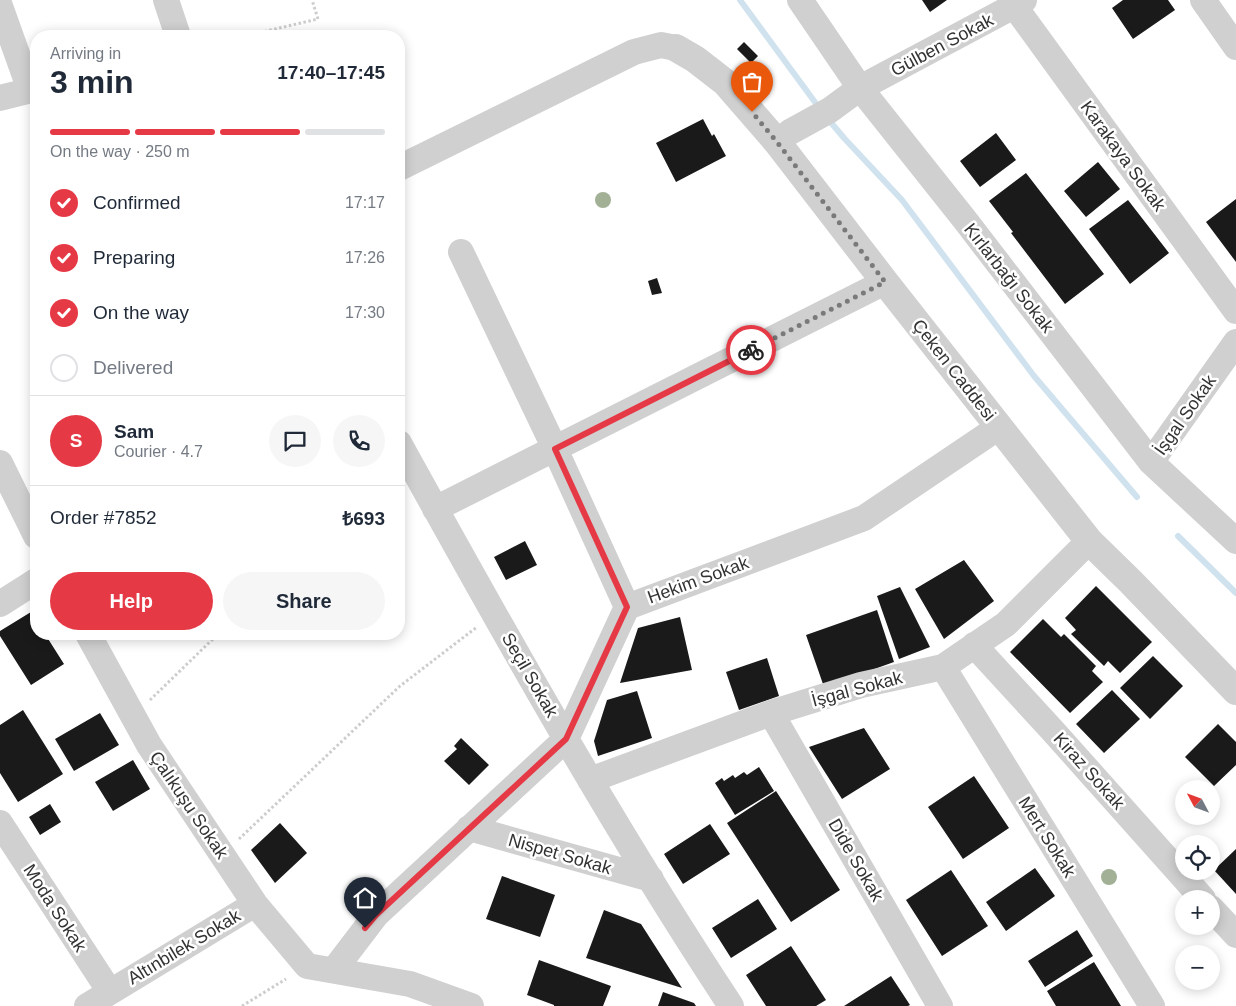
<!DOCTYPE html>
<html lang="en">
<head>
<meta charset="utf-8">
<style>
	body { margin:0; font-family:Arial,sans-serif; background:#f6f6f7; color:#1f2937; height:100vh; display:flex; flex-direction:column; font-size:19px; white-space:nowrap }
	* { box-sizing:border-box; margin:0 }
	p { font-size:16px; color:#747a83 }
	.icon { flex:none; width:28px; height:28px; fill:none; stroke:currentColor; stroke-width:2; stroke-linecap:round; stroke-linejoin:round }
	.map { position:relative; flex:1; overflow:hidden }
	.details { position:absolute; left:30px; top:30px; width:375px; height:610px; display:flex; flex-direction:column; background:#fff; border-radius:20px; box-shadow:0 2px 12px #0003 }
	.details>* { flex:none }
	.needle { width:32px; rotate:311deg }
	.fabs { position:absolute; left:1175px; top:780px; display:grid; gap:10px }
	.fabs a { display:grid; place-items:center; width:45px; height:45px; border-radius:50%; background:#fff; box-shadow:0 2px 12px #0003; font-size:25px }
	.pin { position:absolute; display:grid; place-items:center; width:42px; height:42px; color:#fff; margin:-51px -21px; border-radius:50% 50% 50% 0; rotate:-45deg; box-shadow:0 0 5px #0007 }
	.pin .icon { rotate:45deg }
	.courier { position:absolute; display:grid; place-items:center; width:50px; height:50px; margin:-25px; border:4px solid #e63946; border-radius:50%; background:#fff; color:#222; box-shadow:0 1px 6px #0007 }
	.summary em { font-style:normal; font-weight:700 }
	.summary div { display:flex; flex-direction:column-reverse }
	.summary { display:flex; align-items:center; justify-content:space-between; height:85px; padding:0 20px }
	h1 { font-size:32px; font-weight:700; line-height:38px }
	.bar { display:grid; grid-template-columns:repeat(4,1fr); gap:8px 5px; align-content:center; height:60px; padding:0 20px }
	.bar i { height:6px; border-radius:4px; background:#e0e1e3 }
	.bar .current { background:#e63946 }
	.bar p { grid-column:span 4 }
	.line { display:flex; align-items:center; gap:12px; padding:0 20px; border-top:1px solid #e0e1e3 }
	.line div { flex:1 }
	.round { display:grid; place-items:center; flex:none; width:52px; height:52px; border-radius:26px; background:#f6f6f7 }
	ol { padding:0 20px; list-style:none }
	li { display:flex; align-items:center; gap:15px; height:55px }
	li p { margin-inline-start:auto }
	li .icon { padding:5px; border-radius:50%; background:#e63946; color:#fff; stroke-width:4 }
	li:last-child { color:#747a83 }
	li i { width:28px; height:28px; border:2px solid #e0e1e3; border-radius:50% }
	.button { display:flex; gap:10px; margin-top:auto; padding:10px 20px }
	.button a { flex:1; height:58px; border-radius:30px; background:#e63946; color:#fff; font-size:20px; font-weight:700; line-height:58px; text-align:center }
	.button a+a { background:#f6f6f7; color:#1f2937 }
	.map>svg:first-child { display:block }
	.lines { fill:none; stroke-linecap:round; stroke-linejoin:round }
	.stream { stroke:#cfe2ee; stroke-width:6 }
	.building { fill:#1a1a1a }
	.path { stroke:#cdcdcd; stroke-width:3; stroke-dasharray:2.5 2.5; stroke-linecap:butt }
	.minor { stroke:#d0d0d0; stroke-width:26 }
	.tertiary { stroke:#d0d0d0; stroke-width:28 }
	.tree { fill:#a2b095 }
	.done { stroke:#7a7a7a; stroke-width:5; stroke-dasharray:0 9 }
	.route { stroke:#e63946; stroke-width:6 }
	.labels { text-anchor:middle; stroke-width:5; stroke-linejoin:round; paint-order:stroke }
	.street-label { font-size:18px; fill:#333; stroke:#fff }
</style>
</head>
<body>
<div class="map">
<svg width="1236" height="1006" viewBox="0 0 1236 1006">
	<rect width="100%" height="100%" fill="#fff"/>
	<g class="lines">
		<path class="stream" d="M740,0L820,109
			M828,119L844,138L902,200L1034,376L1137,497
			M1178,536L1236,593"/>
	</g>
	<path class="building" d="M922,0H947L930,12Z
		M1123,0H1168L1175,10L1133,39L1112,8Z
		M744,42L758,56L751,63L737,49Z
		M703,119L712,136L714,134L726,156L676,182L656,143Z
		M996,133L1016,160L980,187L960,161Z
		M1098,162L1120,189L1086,217L1064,191Z
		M1026,173L1104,274L1065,304L1011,233L1013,232L989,201Z
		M1236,199V262L1206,222Z
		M1128,200L1169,253L1130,284L1089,229Z
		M657,278L662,293L652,295L648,281Z
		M525,541L537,565L506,580L494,557Z
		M964,560L994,601L944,639L915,589Z
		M1096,586L1152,642L1120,673L1108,661L1104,666L1071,634L1076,630L1065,618Z
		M900,587L930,647L899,659L877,596Z
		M877,610L894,662L824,687L806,635Z
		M31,612L36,620V634H45L64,664L31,685L0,636V631Z
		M680,617L692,670L620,683L638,628Z
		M1043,619L1061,637L1064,634L1096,666L1092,671L1103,682L1070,713L1010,652Z
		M1153,656L1183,686L1150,719L1120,688Z
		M767,658L779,696L739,710L726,672Z
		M1112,690L1140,719L1104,753L1076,724Z
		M637,691L652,738L598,756L594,741L607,700Z
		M23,710L63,774L18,802L0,773V725Z
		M100,713L119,745L74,771L55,739Z
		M1218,724L1236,742V765L1214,786L1185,757Z
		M864,728L890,769L842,799L809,747Z
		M461,738L489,765L469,785L444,761L457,749L454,746Z
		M133,760L150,789L113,811L95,782Z
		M759,767L774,791L735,815L715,783L722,778L724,781L733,775L735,778L744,772L747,775Z
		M974,776L1009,828L963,859L928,807Z
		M776,791L840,890L791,922L727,823Z
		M50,804L61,822L40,835L29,817Z
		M280,823L307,853L275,883L251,850Z
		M710,824L730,854L683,884L664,854Z
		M1236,849V894L1214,870Z
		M1035,868L1055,896L1006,931L986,902Z
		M951,870L988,926L942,956L906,900Z
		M502,876L555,895L540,937L486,919Z
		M758,899L777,929L731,958L712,928Z
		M604,910L641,924L682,988L586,958Z
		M1077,930L1093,956L1045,987L1028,961Z
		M791,946L826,1000L816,1006H766L746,975Z
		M539,960L611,986L603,1006H554V1005L527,995Z
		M1094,962L1121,1006H1056L1047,991Z
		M891,976L910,1005L908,1006H844Z
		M663,992L694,1003L696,1006H658Z"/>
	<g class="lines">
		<path class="path" d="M245,36L318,19L312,0
			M150,700L218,634
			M239,839L400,686L477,627
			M242,1006L286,979"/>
		<path class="minor" d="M166,0L178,36
			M800,0L860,88L965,220L1151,462L1236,541
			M1010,0L1236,311
			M1203,0L1236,47
			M0,6L30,90
			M0,98L36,89
			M777,142L790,132L830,110L860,88L1014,6L1024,0
			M399,168L634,52L661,45L676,48
			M461,252L555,449L627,607
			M399,443C504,633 611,824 731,1006
			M1151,462L1236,342
			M0,463L36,536
			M435,509L885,282
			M0,604L36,581
			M88,634L149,745L255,904L307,966L410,984L471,1006
			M974,645L1053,731L1203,899
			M943,667L1152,1006
			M771,713L940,1006
			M590,780L771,713L861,685L943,667L1006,624L1089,541
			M0,823L110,992
			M469,828L651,879
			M1211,908L1236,935
			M334,970L376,915L566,739L627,607L864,518L999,427
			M87,1006L255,904"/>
		<path class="tertiary" d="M676,48L695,59L726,83L777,142L885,282L1089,541L1131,582L1236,691"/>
	</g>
	<g class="tree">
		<circle cx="603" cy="200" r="8"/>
		<circle cx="1109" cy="877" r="8"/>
	</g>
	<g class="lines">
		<path class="done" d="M751,350L885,282L777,142L752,112"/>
		<path class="route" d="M365,928L376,915L566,739L627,607L555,449L751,350"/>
	</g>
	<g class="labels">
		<g class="street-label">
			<text transform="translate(942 45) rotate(-28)" y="6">Gülben Sokak</text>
			<text transform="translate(1123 156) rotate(54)" y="6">Karakaya Sokak</text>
			<text transform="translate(1009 278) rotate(52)" y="6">Kırlarbağı Sokak</text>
			<text transform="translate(954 370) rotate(52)" y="6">Çeken Caddesi</text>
			<text transform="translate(1185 415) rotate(-55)" y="6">İşgal Sokak</text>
			<text transform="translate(698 580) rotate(-20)" y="6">Hekim Sokak</text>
			<text transform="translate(530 675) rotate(60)" y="6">Seçil Sokak</text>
			<text transform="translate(857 689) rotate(-15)" y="6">İşgal Sokak</text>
			<text transform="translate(1089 771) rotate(48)" y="6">Kiraz Sokak</text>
			<text transform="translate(189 805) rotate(56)" y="6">Çalıkuşu Sokak</text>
			<text transform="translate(1047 837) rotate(58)" y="6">Mert Sokak</text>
			<text transform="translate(560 854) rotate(16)" y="6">Nispet Sokak</text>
			<text transform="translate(856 860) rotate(60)" y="6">Dide Sokak</text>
			<text transform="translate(55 908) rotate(57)" y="6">Moda Sokak</text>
			<text transform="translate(184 947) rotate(-31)" y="6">Altınbilek Sokak</text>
		</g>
	</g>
</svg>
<div class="fabs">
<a><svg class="needle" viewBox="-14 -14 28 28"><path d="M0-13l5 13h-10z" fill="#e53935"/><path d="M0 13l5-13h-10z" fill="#747a83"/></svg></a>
<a><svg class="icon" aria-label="locate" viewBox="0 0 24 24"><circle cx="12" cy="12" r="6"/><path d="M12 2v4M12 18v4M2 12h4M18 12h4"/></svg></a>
<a>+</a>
<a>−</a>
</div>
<div class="pin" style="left:752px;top:112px;background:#ea580c"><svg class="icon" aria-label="bag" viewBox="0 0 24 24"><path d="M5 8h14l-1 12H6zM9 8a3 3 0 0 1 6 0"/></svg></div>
<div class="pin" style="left:365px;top:928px;background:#1f2937"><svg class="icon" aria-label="home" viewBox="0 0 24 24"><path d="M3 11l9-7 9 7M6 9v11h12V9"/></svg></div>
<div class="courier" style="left:751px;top:350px"><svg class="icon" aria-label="bike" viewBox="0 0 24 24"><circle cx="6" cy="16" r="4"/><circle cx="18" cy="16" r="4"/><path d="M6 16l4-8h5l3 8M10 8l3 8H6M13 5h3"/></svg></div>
<section class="details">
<div class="summary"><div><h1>3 min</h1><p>Arriving in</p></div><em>17:40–17:45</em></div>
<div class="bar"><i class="current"></i><i class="current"></i><i class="current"></i><i></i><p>On the way · 250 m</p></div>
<ol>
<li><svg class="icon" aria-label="check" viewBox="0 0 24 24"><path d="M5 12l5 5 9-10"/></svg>Confirmed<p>17:17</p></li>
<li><svg class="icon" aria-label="check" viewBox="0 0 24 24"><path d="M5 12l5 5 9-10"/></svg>Preparing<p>17:26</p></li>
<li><svg class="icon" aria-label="check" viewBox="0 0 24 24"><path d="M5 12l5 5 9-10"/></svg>On the way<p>17:30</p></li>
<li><i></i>Delivered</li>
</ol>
<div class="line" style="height:90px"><b class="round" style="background:#e63946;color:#fff">S</b><div><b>Sam</b><p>Courier · 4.7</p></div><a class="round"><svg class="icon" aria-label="chat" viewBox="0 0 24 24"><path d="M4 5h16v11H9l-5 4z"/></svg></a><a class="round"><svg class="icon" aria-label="phone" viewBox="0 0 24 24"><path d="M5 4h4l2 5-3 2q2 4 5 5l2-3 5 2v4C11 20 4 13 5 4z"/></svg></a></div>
<div class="line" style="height:65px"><div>Order #7852</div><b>₺693</b></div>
<div class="button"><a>Help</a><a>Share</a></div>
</section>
</div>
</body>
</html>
